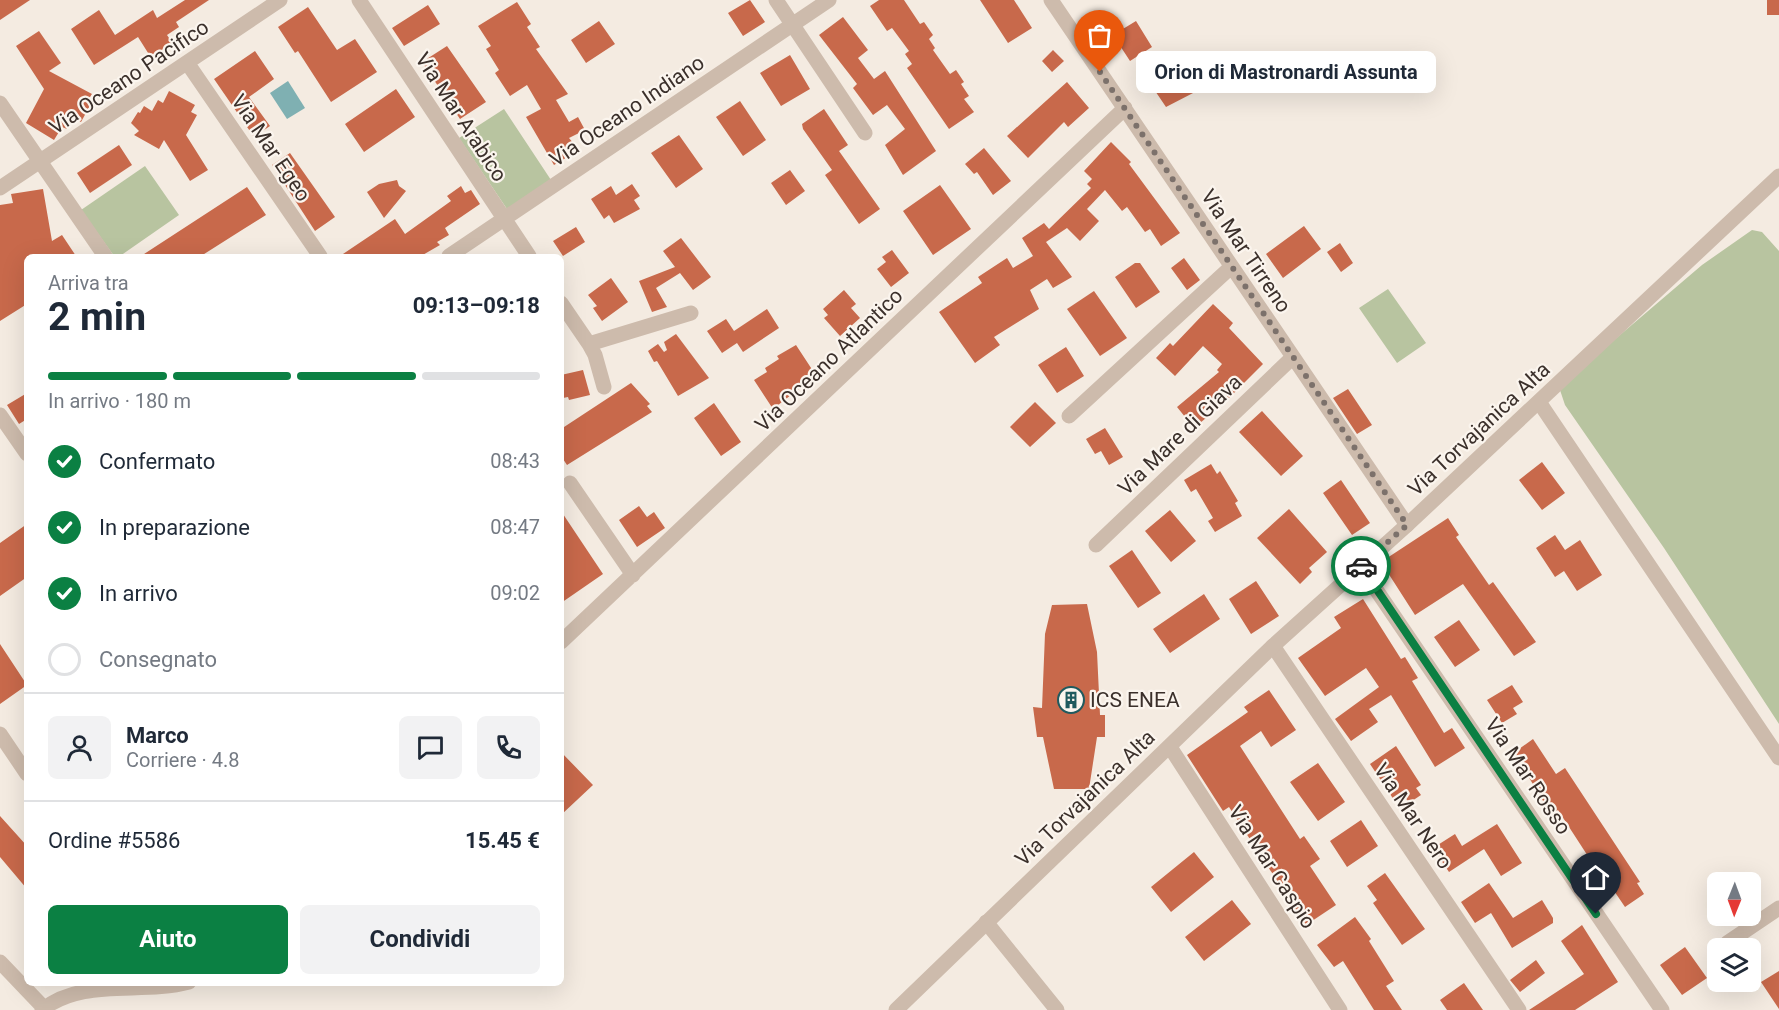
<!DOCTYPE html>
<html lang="it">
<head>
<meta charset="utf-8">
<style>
	body { margin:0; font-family:Roboto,sans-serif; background:#f2f2f3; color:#1f2937; height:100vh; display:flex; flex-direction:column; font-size:22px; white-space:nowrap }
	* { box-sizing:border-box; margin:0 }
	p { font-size:20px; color:#747a83 }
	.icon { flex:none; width:33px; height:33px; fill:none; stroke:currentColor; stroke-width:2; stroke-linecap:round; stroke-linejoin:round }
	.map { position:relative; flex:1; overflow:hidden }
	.panel { position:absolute; left:24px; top:254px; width:540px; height:732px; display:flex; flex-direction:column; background:#fff; border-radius:9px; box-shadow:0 6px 24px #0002 }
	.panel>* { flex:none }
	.needle { width:39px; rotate:181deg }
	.tools { position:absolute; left:1707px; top:872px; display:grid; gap:12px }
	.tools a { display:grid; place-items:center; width:54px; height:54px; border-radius:9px; background:#fff; box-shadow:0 6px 24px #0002; font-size:30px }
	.pin { position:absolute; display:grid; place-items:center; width:51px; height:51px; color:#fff; margin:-62px -26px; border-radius:50% 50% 50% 0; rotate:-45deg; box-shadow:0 0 6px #0007 }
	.pin .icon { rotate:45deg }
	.courier { position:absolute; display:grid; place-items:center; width:60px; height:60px; margin:-30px; border:4px solid #0b8043; border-radius:50%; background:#fff; color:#222; box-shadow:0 2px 8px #0007 }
	.bubble { position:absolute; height:42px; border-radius:9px; background:#fff; box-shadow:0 6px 24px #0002; font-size:20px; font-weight:700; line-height:42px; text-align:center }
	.overview em { font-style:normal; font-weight:700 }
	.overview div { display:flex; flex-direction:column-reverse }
	.overview { display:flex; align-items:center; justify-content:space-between; height:102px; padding:0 24px }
	h1 { font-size:39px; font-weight:700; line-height:45px }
	.bar { display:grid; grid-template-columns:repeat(4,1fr); gap:9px 6px; align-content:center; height:72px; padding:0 24px }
	.bar i { height:8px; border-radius:4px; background:#e0e1e3 }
	.bar .current { background:#0b8043 }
	.bar p { grid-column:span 4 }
	.line { display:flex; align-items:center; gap:15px; padding:0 24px; border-top:2px solid #e0e1e3 }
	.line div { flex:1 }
	.round { display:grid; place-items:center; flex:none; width:63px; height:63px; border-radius:9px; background:#f2f2f3 }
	ol { padding:0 24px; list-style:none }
	li { display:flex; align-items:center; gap:18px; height:66px }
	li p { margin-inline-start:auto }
	li .icon { padding:6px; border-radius:50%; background:#0b8043; color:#fff; stroke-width:4 }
	li:last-child { color:#747a83 }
	li i { width:33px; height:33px; border:3px solid #e0e1e3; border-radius:50% }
	.action { display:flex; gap:12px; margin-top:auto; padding:12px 24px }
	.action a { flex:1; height:69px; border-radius:9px; background:#0b8043; color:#fff; font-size:24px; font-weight:700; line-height:69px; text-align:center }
	.action a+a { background:#f2f2f3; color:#1f2937 }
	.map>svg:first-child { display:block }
	.green { fill:#b8c4a0 }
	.water { fill:#7fb0b2 }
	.building { fill:#c8694b }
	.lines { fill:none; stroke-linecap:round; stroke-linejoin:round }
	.minor { stroke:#cdbbac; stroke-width:15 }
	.tertiary { stroke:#cdbbac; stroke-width:15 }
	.done { stroke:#7c716b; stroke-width:6; stroke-dasharray:0 10.8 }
	.route { stroke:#0b8043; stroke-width:8 }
	.labels { text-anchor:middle; stroke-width:4.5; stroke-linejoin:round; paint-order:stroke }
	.street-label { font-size:21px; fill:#3b302b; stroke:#fbf5ee }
	.poi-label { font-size:21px; fill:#3b302b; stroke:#fbf5ee; text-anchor:start }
</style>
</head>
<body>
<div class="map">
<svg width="1779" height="1010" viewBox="0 0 1779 1010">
	<rect width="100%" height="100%" fill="#f4ebe1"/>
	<path class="green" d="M504,109L551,180L507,209L459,138Z
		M145,166L179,215L120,256H114L81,210Z
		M1752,230L1762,232L1779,251V724L1664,548L1565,405L1559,387L1702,265Z
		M1388,289L1426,343L1397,363L1359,308Z"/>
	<path class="water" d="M288,81L305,108L287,119L270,93Z"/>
	<path class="building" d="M0,0H30L0,20Z
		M185,0H209L176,22L179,27L167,35L173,44L150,56L138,37L94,65L71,29L99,10L115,35L153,10L157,18Z
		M750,0L765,22L743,36L728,13Z
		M879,0H904L920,24L924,22L933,35L929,39L935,48L933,50L950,74L956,70L964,82L961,84L969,96L964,99L974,112L949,129L907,68L912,64L905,54L909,51L892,28L887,31L870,6Z
		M980,0H1014L1032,28L1008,43Z
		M1767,0H1779V15H1767Z
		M517,2L531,24L527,27L540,47L536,49L568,94L556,100L569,122L578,117L585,130L569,138L579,150L554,165L526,117L541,109L527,85L510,96L495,73L499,70L486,49L491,46L478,26Z
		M428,5L440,24L404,46L392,28Z
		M308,7L337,50L355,39L377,72L331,102L298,51L295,53L278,27Z
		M843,17L868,50L858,58L874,79L885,71L936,151L903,175L885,145L905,129L887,105L873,115L853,88L857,84L819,35Z
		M599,21L615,44L586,63L571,40Z
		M1136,21L1152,47L1130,61L1113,35Z
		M39,31L61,63L49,71L92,94L88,100L92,102L81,122L73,118L67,129L62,127L54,140L26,123L44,89L16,46Z
		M447,46L486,102L460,119L422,62Z
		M1053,50L1064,61L1052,72L1042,61Z
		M255,51L274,79L249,97L270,126L254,137L214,79Z
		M790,55L810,89L781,106L760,73Z
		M1165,66L1172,76L1181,70L1195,92L1166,107L1147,79Z
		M1067,82L1089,108L1068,127L1064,122L1028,158L1007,136Z
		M396,89L415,117L364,152L345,124Z
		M169,91L195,105L191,112L197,115L186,135L208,170L190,181L164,140L159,149L134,135L139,131L131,123L138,112L140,113L144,106L152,111L158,100L163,103Z
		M740,101L766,140L743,156L716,117Z
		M824,109L848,145L839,151L880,209L859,224L825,175L832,170L803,129L802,124Z
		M679,135L703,169L676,188L651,153Z
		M1111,142L1131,162L1129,164L1180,233L1161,246L1150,229L1145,232L1127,207L1122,211L1105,190L1087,209L1099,221L1080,241L1067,228L1046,242L1072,277L1053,288L1047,279L1030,290L1039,309L994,337L1000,345L975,363L939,312L982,283L978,277L1007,258L1013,268L1033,256L1022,238L1044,223L1049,229L1091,188L1087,184L1092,179L1084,171Z
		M119,145L132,165L90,193L77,173Z
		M984,148L1011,181L993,195L977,172L974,174L965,164Z
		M290,153L335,217L315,231L272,165Z
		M790,170L805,191L786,205L771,183Z
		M397,180L399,186L406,191L384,218L367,192L379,184Z
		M632,184L640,196L634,200L640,209L614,223L609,215L604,219L591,199L611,186L616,195Z
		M940,185L971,229L933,255L903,211Z
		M461,186L465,193L471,190L480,204L445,228L449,235L437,242L440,245L421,256H340L395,219L405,234L451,201L447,196Z
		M247,187L266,215L242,230L201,256H141Z
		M43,189L52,241L62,235L76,256H27V304L0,321V205L13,203L11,194Z
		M1304,226L1321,249L1283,278L1266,254Z
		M576,227L585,242L563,256L553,241Z
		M681,238L711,277L693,290L680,273L656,288L667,307L652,312L639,281L675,267L663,251Z
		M1340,243L1353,263L1341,272L1327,252Z
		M892,250L909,273L891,287L877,269L886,262L882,257Z
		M1184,258L1200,280L1187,290L1171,268Z
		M1135,263H1140L1160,292L1136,308L1115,277Z
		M611,278L628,302L602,321L593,308L597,306L588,295Z
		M844,290L856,304L851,308L860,318L840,336L824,318L828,315L823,309Z
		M1094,291L1127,338L1100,356L1067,309Z
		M1213,304L1233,323L1229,328L1263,364L1224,403L1194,428L1177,407L1219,372L1217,370L1222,364L1203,346L1175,376L1156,358L1170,343L1173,346Z
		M767,309L779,328L743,352L737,343L722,353L707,331L726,319L734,331Z
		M676,334L709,378L678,396L657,361L654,362L648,351L658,344L664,352L667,350L664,342Z
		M796,345L815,374L798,385L800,388L773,409L754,380L767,372L765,368L779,359L777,356Z
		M1066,347L1084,376L1057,393L1038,365Z
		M583,370L590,395L569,400L568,397L563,398L561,375Z
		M631,383L650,404L647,406L652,412L567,465L561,456V429Z
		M1348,389L1372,425L1357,434L1333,398Z
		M27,393V419L19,424L7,405Z
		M1035,402L1056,423L1030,447L1010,427Z
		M714,403L741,442L721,456L694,418Z
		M1262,411L1303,456L1281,476L1239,432Z
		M1105,428L1123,457L1109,465L1101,451L1095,454L1086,439Z
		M1542,462L1565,493L1542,510L1519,480Z
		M1211,464L1217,474L1220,471L1238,501L1235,503L1242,516L1215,532L1208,521L1213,518L1196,489L1191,492L1184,480Z
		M1341,480L1370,523L1352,535L1323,493Z
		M639,506L647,517L654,512L665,528L637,547L619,520Z
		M1289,509L1327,552L1309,568L1312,572L1300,584L1257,538Z
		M1170,510L1196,541L1171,562L1145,531Z
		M561,511L603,574L561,603Z
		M1448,518L1459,535L1456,537L1489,585L1493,582L1536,642L1514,656L1463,584L1415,615L1381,562Z
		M27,524V577L0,596V543Z
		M1555,535L1565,550L1580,540L1602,575L1577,591L1564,571L1555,577L1536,548Z
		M1132,550L1161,593L1138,608L1109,566Z
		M1256,581L1279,616L1251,634L1229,599Z
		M1204,594L1220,619L1170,653L1153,629Z
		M1363,599L1401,659L1405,657L1418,678L1412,681L1444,733L1452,728L1465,748L1435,767L1391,695L1369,709L1378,722L1351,741L1335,719L1379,687L1366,668L1325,696L1298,658L1341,628L1334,617Z
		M1087,604L1097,652L1100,715H1105V737H1097L1089,789H1054L1043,737H1037L1033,707L1042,708L1045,634L1052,605Z
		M1459,620L1480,650L1455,667L1434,637Z
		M0,644L27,685L0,704Z
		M1512,685L1523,702L1513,708L1517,714L1502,723L1487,700Z
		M1269,690L1296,730L1271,747L1261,731L1240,746L1300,839L1304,836L1320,859L1310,866L1336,905L1306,925L1229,807L1223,811L1187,755L1248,712L1244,707Z
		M1533,739L1556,774L1565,768L1640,882L1637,883L1644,894L1625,907L1608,882L1606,884L1558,810L1551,814L1528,776L1524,778L1509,756Z
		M1396,746L1421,785L1416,788L1421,795L1409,803L1405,797L1396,803L1370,764Z
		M561,752L593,785L561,815Z
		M1318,763L1345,802L1318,821L1290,782Z
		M0,816L27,846V889L0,857Z
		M1361,820L1378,846L1347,867L1330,841Z
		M1497,824L1522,863L1501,876L1484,849L1449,872L1433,848L1455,834L1462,846Z
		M1194,852L1214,877L1171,912L1151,887Z
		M1385,873L1425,929L1402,945L1373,903L1377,900L1367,886Z
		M1489,883L1513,918L1542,900L1553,918V923L1512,948L1491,913L1475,923L1461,902Z
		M1232,900L1251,924L1204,961L1185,937Z
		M1355,917L1371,939L1369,941L1394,981L1386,986L1402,1010H1374L1343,961L1334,967L1317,945Z
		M1582,925L1618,982L1575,1010H1529L1584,974L1561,941Z
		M1685,947L1707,978L1682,995L1660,965Z
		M1536,960L1545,973L1520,992L1510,980Z
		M1779,971V1009L1761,982Z
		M1464,983L1483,1010H1447L1440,1000Z"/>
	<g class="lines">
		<path class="minor" d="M359,0L529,256
			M776,0L865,133
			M1051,0L1407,525
			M188,64L320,256
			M0,103L105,256
			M0,188L280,0
			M449,256L829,0
			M561,303L589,344L691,313
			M589,344L595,355L604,387
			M1539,402L1779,758
			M0,415L27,454
			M1069,416L1230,268
			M570,483L633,575
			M1096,545L1293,357
			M1360,566L1662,1010
			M561,642L1125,108
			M1273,646L1519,1010
			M0,734L27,774
			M1170,747L1340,1010
			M986,922L1057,1010
			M1727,943L1779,908
			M0,962L44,1008
			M42,1010C82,977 142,995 189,982"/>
		<path class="tertiary" d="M896,1010L1273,646L1407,525L1779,176"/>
	</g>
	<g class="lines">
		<path class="done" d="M1100,72L1407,525L1361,566"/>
		<path class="route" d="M1361,566L1596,914"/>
	</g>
	<defs>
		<symbol id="building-ring" viewBox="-11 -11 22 22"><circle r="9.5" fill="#fbf5ee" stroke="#1f5a5e" stroke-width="1.5"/><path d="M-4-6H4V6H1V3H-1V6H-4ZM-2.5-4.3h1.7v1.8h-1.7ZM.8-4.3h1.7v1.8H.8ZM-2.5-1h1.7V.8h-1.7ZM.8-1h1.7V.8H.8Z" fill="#1f5a5e"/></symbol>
	</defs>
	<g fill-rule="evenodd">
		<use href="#building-ring" x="1056" y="685" width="30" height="30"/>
	</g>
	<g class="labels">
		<g class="street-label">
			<text transform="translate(129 77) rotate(-34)" y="7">Via Oceano Pacifico</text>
			<text transform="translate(627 111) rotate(-34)" y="7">Via Oceano Indiano</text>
			<text transform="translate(461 117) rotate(57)" y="7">Via Mar Arabico</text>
			<text transform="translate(271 148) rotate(56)" y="7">Via Mar Egeo</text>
			<text transform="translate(1246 251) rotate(56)" y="7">Via Mar Tirreno</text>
			<text transform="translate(829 360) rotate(-44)" y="7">Via Oceano Atlantico</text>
			<text transform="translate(1479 429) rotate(-43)" y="7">Via Torvajanica Alta</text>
			<text transform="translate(1180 435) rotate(-44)" y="7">Via Mare di Giava</text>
			<text transform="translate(1528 776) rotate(56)" y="7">Via Mar Rosso</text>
			<text transform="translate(1085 798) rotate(-44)" y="7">Via Torvajanica Alta</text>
			<text transform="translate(1413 816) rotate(56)" y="7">Via Mar Nero</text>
			<text transform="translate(1272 867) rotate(57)" y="7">Via Mar Caspio</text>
		</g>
		<g class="poi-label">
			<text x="1090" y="707">ICS ENEA</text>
		</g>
	</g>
</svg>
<div class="tools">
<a><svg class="needle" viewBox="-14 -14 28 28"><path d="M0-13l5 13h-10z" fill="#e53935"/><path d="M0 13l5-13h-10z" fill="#747a83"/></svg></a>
<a><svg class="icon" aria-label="layers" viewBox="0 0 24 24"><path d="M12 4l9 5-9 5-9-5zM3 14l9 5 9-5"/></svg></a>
</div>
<div class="pin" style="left:1100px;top:72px;background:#ea580c"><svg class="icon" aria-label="bag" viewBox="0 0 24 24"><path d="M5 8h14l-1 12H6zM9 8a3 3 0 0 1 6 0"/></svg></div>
<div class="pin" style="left:1596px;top:914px;background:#1f2937"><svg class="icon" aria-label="home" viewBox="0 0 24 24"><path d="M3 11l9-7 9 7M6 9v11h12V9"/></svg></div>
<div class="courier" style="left:1361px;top:566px"><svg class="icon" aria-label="car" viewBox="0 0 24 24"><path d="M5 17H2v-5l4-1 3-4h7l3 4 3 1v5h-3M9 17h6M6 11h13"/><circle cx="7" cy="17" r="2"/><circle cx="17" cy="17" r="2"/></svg></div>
<div class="bubble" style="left:1136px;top:51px;width:300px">Orion di Mastronardi Assunta</div>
<section class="panel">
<div class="overview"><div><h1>2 min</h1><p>Arriva tra</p></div><em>09:13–09:18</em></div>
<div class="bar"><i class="current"></i><i class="current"></i><i class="current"></i><i></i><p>In arrivo · 180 m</p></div>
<ol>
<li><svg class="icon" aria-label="check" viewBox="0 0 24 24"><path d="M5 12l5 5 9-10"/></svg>Confermato<p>08:43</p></li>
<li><svg class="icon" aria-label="check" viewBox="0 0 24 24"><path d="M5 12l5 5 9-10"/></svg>In preparazione<p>08:47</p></li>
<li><svg class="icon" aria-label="check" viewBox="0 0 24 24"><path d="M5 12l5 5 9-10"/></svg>In arrivo<p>09:02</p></li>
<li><i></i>Consegnato</li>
</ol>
<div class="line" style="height:108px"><a class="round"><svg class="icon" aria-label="person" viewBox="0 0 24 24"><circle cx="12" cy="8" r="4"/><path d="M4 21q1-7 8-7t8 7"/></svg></a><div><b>Marco</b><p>Corriere · 4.8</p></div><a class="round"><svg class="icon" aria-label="chat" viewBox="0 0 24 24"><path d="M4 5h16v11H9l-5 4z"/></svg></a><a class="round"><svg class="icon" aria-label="phone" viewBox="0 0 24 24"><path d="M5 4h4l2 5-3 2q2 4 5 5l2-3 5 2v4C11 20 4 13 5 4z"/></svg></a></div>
<div class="line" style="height:78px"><div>Ordine #5586</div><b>15.45 €</b></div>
<div class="action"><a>Aiuto</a><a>Condividi</a></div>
</section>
</div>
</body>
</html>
